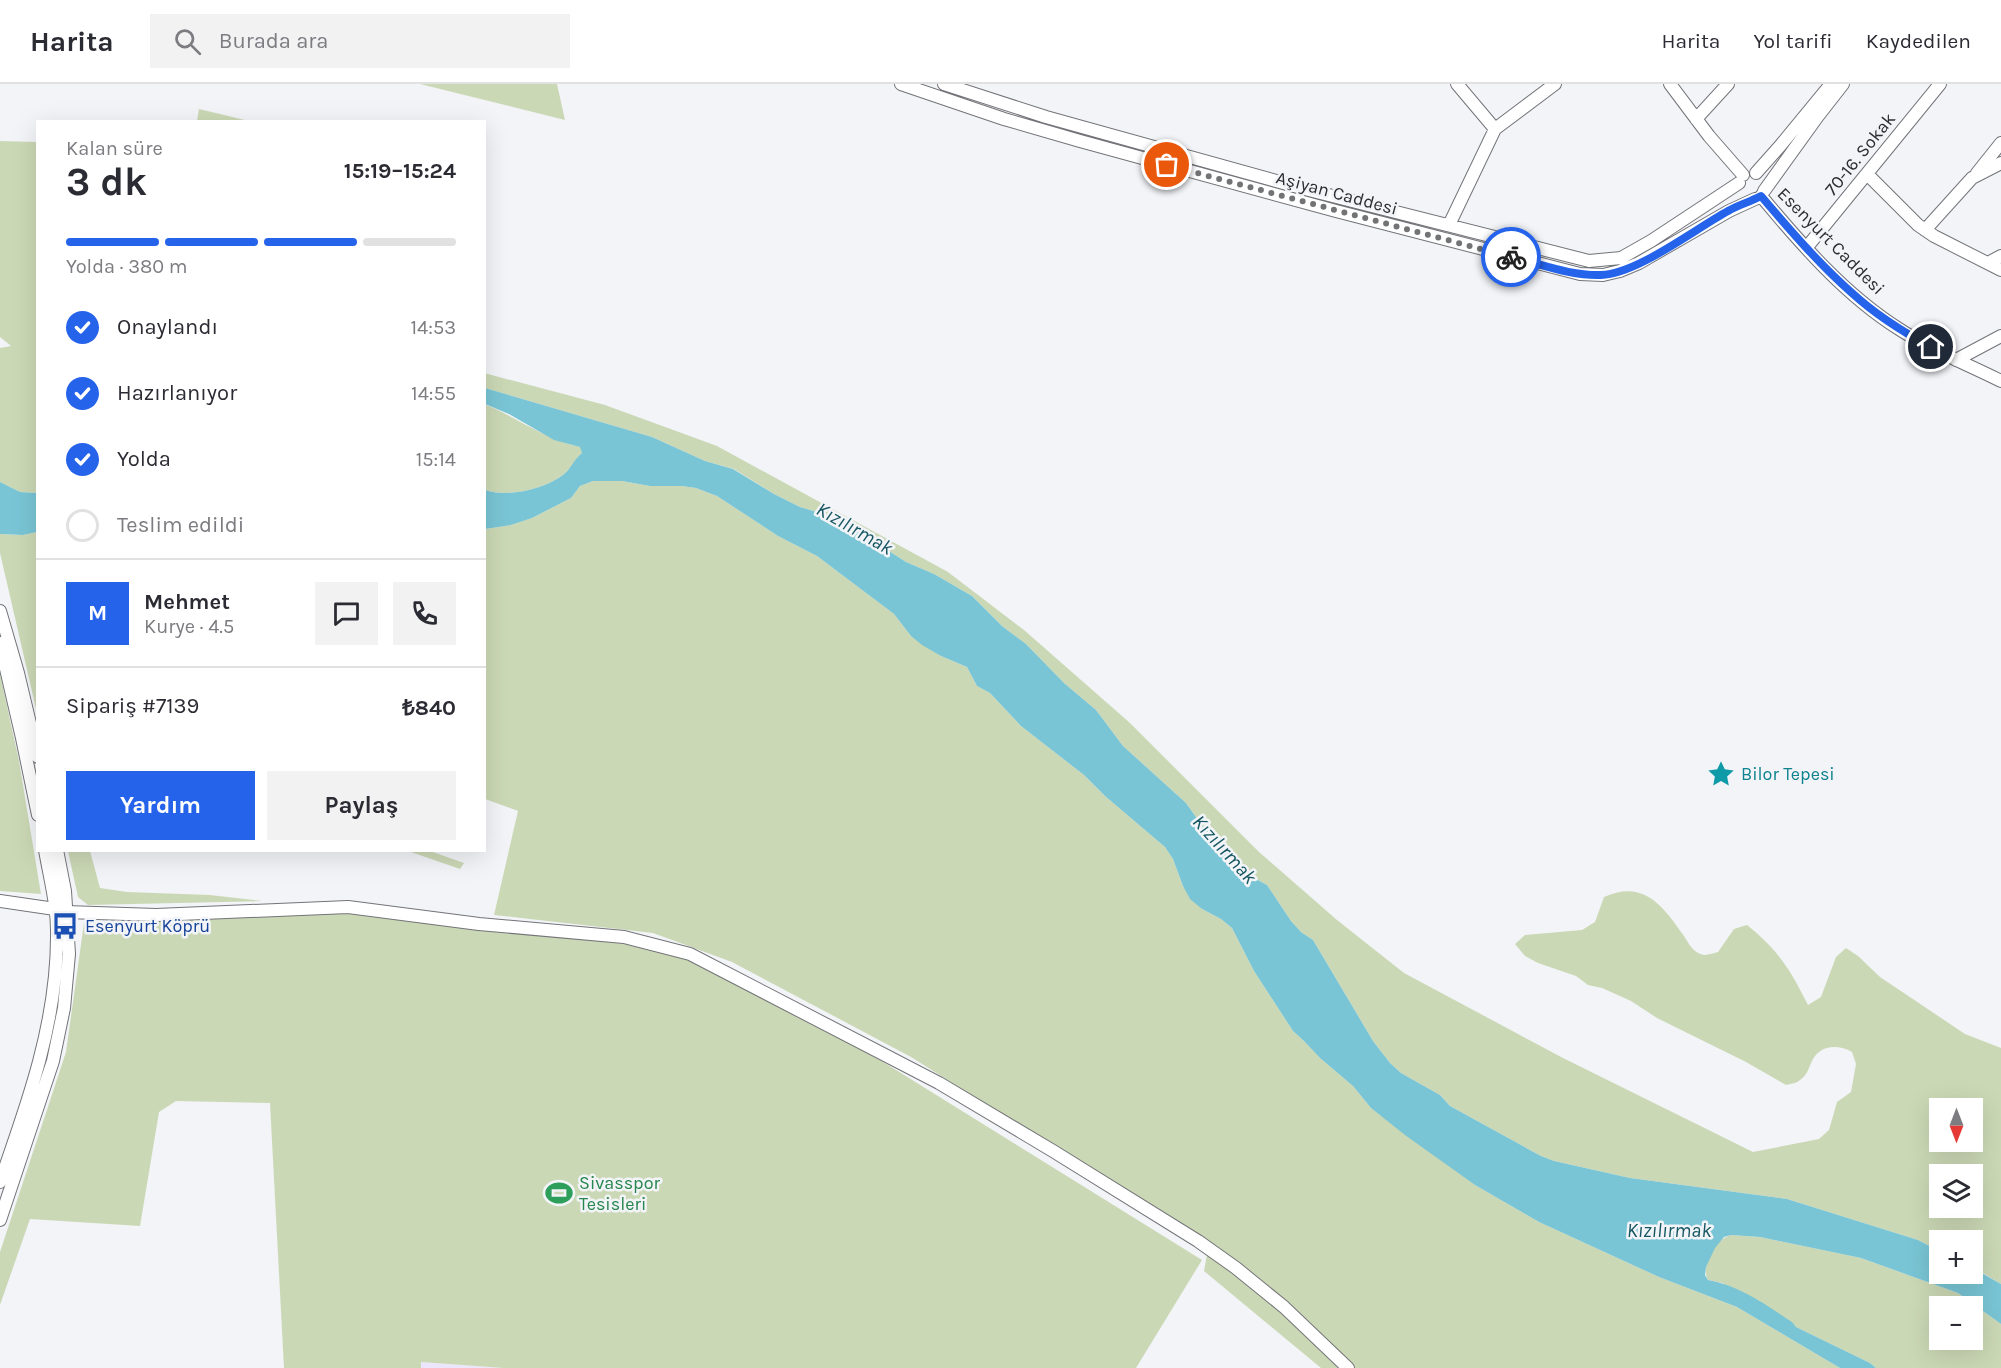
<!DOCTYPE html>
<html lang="tr">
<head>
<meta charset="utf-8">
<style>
	body { margin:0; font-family:Karla,sans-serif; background:#f2f2f3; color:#2b2b33; height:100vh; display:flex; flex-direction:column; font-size:22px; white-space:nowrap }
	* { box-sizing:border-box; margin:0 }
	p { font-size:20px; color:#7c7c81 }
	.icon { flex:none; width:33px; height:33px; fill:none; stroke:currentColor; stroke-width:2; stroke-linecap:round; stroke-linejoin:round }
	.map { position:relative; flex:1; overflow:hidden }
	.sheet { position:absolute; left:36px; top:36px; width:450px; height:732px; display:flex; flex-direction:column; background:#fff; border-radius:0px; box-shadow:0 6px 24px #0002 }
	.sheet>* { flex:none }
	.needle { width:39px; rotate:180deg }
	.tools { position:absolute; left:1929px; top:1014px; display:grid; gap:12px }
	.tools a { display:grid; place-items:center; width:54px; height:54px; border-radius:0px; background:#fff; box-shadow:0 6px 24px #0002; font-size:30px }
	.pin { position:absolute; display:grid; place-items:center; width:51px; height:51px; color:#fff; margin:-26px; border:3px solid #fff; border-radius:50%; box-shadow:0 2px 6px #0007 }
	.courier { position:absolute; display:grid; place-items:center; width:60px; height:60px; margin:-30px; border:4px solid #2563eb; border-radius:50%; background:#fff; color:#222; box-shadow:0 2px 8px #0007 }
	.head em { font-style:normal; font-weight:700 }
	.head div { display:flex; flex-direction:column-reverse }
	.head { display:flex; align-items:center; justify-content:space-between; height:102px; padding:0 30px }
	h1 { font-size:39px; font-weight:700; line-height:45px }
	.bar { display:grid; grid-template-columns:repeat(4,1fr); gap:9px 6px; align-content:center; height:72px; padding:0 30px }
	.bar i { height:8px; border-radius:4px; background:#e1e1e2 }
	.bar .on { background:#2563eb }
	.bar p { grid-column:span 4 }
	.line { display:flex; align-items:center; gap:15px; padding:0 30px; border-top:2px solid #e1e1e2 }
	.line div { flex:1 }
	.round { display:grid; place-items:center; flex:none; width:63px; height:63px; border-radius:0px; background:#f2f2f3 }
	ol { padding:0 30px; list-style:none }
	li { display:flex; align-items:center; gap:18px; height:66px }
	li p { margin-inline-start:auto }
	li .icon { padding:6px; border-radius:50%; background:#2563eb; color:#fff; stroke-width:4 }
	li:last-child { color:#7c7c81 }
	li i { width:33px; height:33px; border:3px solid #e1e1e2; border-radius:50% }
	.button { display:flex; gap:12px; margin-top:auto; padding:12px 30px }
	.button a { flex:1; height:69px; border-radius:0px; background:#2563eb; color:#fff; font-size:24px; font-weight:700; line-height:69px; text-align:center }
	.button a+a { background:#f2f2f3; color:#2b2b33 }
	header { display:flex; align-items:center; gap:36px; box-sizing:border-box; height:84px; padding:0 30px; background:#fff; border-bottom:2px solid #e1e1e2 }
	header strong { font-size:28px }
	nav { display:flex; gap:33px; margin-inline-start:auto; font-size:21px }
	.search { width:420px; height:54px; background:#f2f2f3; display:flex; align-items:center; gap:15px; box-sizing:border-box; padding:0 21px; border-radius:0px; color:#7c7c81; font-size:22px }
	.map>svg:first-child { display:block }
	.industrial { fill:#ece6fc }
	.green { fill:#cbd8b5; fill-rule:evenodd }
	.water { fill:#79c5d5 }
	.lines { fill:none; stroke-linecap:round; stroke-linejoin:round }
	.minor-casing { stroke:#737479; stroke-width:14 }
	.minor { stroke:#fff; stroke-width:12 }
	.done { stroke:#717375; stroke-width:6; stroke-dasharray:0 10.8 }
	.route { stroke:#2563eb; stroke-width:8 }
	.labels { text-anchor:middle; stroke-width:5; stroke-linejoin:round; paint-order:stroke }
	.street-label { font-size:18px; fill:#2c2d2e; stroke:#f2f4f8 }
	.culture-label { font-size:18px; fill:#0d838f; stroke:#f2f4f8; text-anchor:start }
	.transit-label { font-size:18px; fill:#164399; stroke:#f2f4f8; text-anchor:start }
	.leisure-label { font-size:18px; fill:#27864d; stroke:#f2f4f8; text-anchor:start }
	.water-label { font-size:20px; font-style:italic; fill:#165762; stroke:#f2f4f8 }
</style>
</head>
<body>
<header>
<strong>Harita</strong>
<div class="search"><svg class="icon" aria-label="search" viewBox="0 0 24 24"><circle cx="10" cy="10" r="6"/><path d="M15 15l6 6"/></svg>Burada ara</div>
<nav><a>Harita</a><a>Yol tarifi</a><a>Kaydedilen</a></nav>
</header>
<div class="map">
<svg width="2001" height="1284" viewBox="0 0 2001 1284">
	<rect width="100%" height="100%" fill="#f2f4f8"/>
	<path class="industrial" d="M420,1278L503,1284H421Z"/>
	<path class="green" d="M420,0H557L565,36Z
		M199,25L249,37H197Z
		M0,57L37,58V409L20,408L0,398V264L11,262L0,253Z
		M484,289L605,321L717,362L948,488L1024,546L1130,639L1259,768L1337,836L1404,889L1563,974L1753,1068L1819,1055L1829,1046L1837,1018L1851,1008L1856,980L1852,968C1839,961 1822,960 1813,975C1809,982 1808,991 1800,996C1797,999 1791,1000 1786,1001L1746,978L1657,934L1631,917L1602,904L1588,901L1576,892L1538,879L1525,872L1515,860L1525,851L1582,846L1595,838L1604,813C1644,795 1663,822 1684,852C1689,860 1693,869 1704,871C1707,871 1714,869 1718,868L1734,845L1747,841C1778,866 1790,885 1808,921L1821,913L1836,873L1846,864L1858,872L1880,893L1965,950L2001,964V1200L1973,1183L1972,1156H1940L1939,1167L1918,1156L1787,1115L1630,1094L1554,1077L1541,1072L1450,1022L1440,1011L1401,989L1390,979L1373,957L1313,856L1301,848L1291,837L1267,801L1254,794L1226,760L1203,743L1186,719L1123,662L1096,626L1064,599L1026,560L1002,542L972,512L934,490L906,478L844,438L830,432L800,423L774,410L734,385L705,377L652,353L485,304ZM1940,1024H1972V1058H1940ZM1940,1090H1972V1124H1940Z
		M484,320C517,333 545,356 581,363L582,369C574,376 571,385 563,391C545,405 507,414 485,406Z
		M593,397H622L650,402H682L696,404L717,412L778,452L817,472L894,530L911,552L941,572L967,583L977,602L990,609L1021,642L1084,691L1105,712L1165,763L1173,775L1183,802L1202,825L1221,835L1232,844L1254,887L1293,947L1304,957L1320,974L1353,1002L1371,1024L1475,1101L1539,1138L1659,1193L1737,1223L1840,1284H1321L1204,1187L1209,1160L911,973L732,878L653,849L494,831L518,727L485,715V445L511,441L532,434L571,414L580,402Z
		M37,448V629L0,469V450L23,451Z
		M0,590L19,677L41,810L0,807Z
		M68,767H90L100,804L127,808L210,811L262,817L88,821L78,813Z
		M408,767H430L464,779L460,785Z
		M345,828L643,862L691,876L880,976L1202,1176L1136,1284H503L421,1278V1284H284L270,1019L176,1017L159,1028L140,1142L30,1135L0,1221V1168L66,968L84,839L166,837Z
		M1731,1151L1760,1153L1861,1174L1958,1209L2001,1240V1284H1876L1870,1279L1796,1243L1791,1238L1722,1199L1708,1196C1700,1182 1715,1155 1731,1151ZM1940,1222H1972V1256H1940Z"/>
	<path class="water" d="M485,304L652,353L705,377L733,385L774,410L800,423L830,432L844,438L906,478L934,490L972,512L1002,542L1026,560L1064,599L1096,626L1123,662L1186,719L1203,743L1226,760L1254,794L1267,801L1291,837L1301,848L1313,856L1373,957L1390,979L1401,989L1440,1011L1450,1022L1541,1072L1554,1077L1630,1094L1787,1115L1918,1156L1939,1167L1940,1190H1972L1973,1184L2001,1200V1240L1958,1209L1861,1174L1760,1153L1731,1151L1724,1153L1715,1164L1706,1183L1705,1191L1708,1196C1740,1202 1765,1220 1792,1238L1796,1243L1870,1279L1876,1284H1840L1737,1223L1659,1193L1539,1138L1475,1101L1405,1051L1371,1024L1353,1002L1320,974L1304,957L1293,947L1254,887L1232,844L1221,835L1202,825L1190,815L1183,802L1173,775L1165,763L1105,712L1084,691L1021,642L990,609L977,602L967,583L941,572L922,561L911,552L894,530L817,472L778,452L717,412L696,404L682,402H650L622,397H593L580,402L571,414L532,434L511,441L485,445V406C507,414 545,405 563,391C571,385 574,375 582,369L580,363L554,356L509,330L485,320Z
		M0,398L20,408L37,409V448L23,451L0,450Z"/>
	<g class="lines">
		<defs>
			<path id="minor" d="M901,0L1004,35L1080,57L1336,127L1580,190L1603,191L1620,187L1639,179L1729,127L1755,115
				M944,0L1046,33L1305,105L1589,177L1621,174L1651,157L1739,99
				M1457,0L1495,45
				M1670,0L1709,52L1743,91
				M1696,35L1728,0
				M1756,89L1780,62L1831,0
				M1977,89L2001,59
				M1867,90L1918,141L1934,152L2001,186
				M1764,107L1818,32L1843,0
				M1761,112C1801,160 1845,211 1899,245C1931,266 1967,280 2001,297
				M1449,141L1495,45L1555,0
				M1925,146L1972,94L2001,79
				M1807,163L1940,0
				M1988,179L2001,172
				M1956,276L2001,252
				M0,527L18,589L38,673
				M0,559L22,654L38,731
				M0,817L55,825
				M66,828L156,831L348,823L479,840L624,853L690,870L939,999L1053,1067L1198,1157L1236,1184L1284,1223L1348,1284
				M0,1098C28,1019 57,938 57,853C58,824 50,795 45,766
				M0,1136L53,977L64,924L69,870L65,807L57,766"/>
		</defs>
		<use href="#minor" class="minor-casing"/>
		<use href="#minor" class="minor"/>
	</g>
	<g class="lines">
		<path class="done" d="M1167,81L1511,173"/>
		<path class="route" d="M1511,173C1541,180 1570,192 1601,191C1637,190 1695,145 1728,127C1738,121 1750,118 1761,112C1789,145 1819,180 1852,209C1876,231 1903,248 1931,263"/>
	</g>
	<defs>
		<symbol id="sight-bare" viewBox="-9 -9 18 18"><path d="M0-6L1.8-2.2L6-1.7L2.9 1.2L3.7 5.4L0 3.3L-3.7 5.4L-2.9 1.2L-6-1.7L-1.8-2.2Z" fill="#0f9aa8" stroke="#f2f4f8" stroke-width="2.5" paint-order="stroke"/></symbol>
		<symbol id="bus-bare" viewBox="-9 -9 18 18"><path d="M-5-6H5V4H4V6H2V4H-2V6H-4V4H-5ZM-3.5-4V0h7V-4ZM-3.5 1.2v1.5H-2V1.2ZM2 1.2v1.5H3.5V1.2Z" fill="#1a4fb4" stroke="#f2f4f8" stroke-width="2.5" paint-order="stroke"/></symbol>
		<symbol id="stadium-bare" viewBox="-9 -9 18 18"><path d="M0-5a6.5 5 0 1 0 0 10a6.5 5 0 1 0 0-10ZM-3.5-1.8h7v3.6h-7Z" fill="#2e9e5b" stroke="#f2f4f8" stroke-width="2.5" paint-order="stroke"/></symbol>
	</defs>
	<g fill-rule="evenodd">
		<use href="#sight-bare" x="1702" y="671" width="38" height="38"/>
		<use href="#bus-bare" x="46" y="823" width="38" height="38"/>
		<use href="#stadium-bare" x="540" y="1090" width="38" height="38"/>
	</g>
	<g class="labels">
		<g class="street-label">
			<text transform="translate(1860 70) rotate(-51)" y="6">70-16. Sokak</text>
			<text transform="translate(1337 109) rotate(15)" y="6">Aşiyan Caddesi</text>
			<text transform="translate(1831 157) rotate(45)" y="6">Esenyurt Caddesi</text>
		</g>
		<g class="culture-label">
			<text x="1741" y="696">Bilor Tepesi</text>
		</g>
		<g class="transit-label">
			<text x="85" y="848">Esenyurt Köprü</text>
		</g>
		<g class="leisure-label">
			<text x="579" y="1105">Sivasspor<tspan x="579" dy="21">Tesisleri</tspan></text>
		</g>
		<g class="water-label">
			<text transform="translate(855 444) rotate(30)" y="7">Kızılırmak</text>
			<text transform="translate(1225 765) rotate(48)" y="7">Kızılırmak</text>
			<text x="1669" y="1153">Kızılırmak</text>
		</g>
	</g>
</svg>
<div class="tools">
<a><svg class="needle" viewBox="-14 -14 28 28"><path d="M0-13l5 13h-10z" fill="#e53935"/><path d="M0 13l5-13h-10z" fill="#7c7c81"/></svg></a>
<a><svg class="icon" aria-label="layers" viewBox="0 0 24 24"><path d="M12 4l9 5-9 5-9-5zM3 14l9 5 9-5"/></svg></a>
<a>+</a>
<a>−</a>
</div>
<div class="pin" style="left:1167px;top:81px;background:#ea580c"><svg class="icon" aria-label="bag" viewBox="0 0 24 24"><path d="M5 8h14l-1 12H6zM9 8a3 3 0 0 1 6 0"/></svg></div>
<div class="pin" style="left:1931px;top:263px;background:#1f2937"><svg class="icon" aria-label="home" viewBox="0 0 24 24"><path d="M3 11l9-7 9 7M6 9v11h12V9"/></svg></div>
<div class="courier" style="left:1511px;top:173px"><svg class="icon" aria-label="bike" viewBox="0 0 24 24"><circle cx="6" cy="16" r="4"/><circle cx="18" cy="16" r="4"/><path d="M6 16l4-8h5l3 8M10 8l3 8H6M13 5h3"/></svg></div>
<section class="sheet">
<div class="head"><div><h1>3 dk</h1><p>Kalan süre</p></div><em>15:19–15:24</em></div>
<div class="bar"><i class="on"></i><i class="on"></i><i class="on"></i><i></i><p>Yolda · 380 m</p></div>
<ol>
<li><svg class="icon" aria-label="check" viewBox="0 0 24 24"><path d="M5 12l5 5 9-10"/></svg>Onaylandı<p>14:53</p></li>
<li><svg class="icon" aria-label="check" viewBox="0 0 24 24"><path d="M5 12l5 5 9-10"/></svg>Hazırlanıyor<p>14:55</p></li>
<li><svg class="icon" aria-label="check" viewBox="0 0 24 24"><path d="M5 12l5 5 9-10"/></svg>Yolda<p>15:14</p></li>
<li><i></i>Teslim edildi</li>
</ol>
<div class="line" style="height:108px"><b class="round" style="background:#2563eb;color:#fff">M</b><div><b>Mehmet</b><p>Kurye · 4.5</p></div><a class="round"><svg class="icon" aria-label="chat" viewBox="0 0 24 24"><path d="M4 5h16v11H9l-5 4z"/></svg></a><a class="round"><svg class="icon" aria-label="phone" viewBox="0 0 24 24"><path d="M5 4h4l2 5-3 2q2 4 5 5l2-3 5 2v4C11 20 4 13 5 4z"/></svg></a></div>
<div class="line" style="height:78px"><div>Sipariş #7139</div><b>₺840</b></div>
<div class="button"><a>Yardım</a><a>Paylaş</a></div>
</section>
</div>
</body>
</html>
